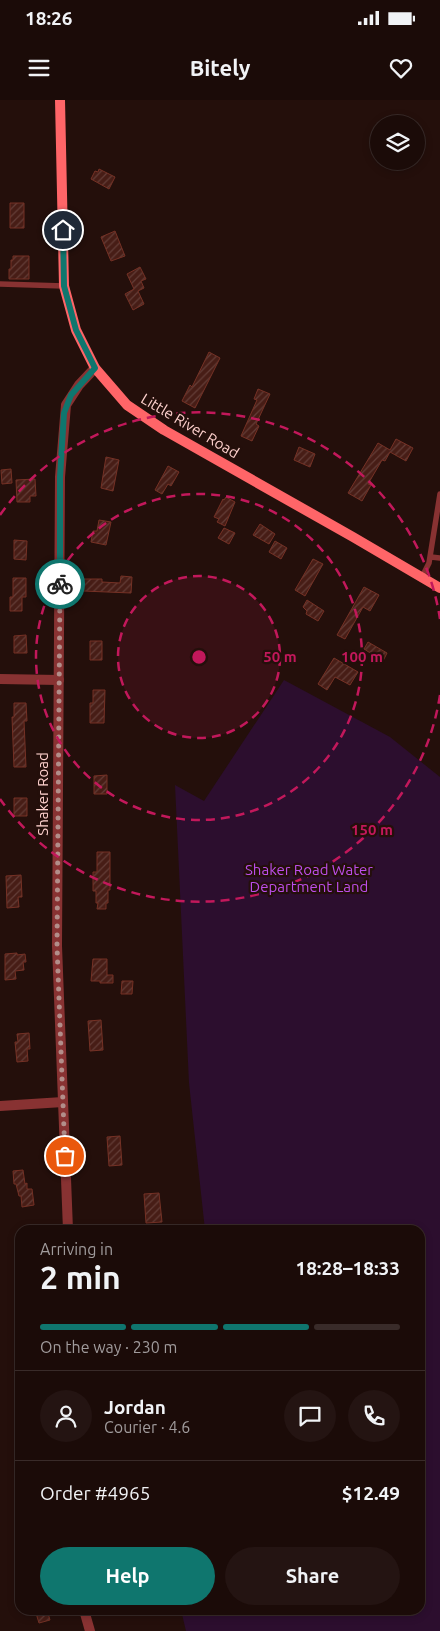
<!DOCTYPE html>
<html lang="en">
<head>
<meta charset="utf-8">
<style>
	body { margin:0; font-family:Ubuntu,sans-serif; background:#241412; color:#f1f3f6; height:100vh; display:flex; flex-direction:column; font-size:19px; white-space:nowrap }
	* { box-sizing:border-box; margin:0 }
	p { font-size:16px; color:#a09b9c }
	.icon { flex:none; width:28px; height:28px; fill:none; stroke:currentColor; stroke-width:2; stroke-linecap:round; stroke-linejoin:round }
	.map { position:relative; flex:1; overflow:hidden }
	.panel { position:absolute; left:15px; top:1125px; width:410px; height:390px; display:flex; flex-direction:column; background:#1b0b08; border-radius:15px; box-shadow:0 2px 8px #0003,0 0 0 1px #392b29 }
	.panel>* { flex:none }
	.tools { position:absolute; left:370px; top:15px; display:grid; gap:10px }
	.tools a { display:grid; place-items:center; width:55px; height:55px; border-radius:50%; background:#1b0b08; box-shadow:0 2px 8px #0003,0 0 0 1px #392b29; font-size:25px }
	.pin { position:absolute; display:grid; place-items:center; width:42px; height:42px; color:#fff; margin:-21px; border:2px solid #fff; border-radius:50%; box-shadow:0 1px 5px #0007 }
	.courier { position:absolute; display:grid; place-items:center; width:50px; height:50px; margin:-25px; border:4px solid #0f766e; border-radius:50%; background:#fff; color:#222; box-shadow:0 1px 6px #0007 }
	.headline em { font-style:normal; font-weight:600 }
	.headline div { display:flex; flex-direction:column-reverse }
	.headline { display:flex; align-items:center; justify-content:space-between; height:85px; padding:0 25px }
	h1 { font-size:32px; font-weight:600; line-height:38px }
	.bar { display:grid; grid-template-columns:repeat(4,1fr); gap:8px 5px; align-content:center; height:60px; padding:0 25px }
	.bar i { height:6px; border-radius:4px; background:#392b29 }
	.bar .selected { background:#0f766e }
	.bar p { grid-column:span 4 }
	.line { display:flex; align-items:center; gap:12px; padding:0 25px; border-top:1px solid #392b29 }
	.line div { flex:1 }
	.round { display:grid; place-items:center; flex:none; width:52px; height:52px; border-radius:26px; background:#241412 }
	.primary-button { display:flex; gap:10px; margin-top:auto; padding:10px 25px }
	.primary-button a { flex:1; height:58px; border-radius:30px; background:#0f766e; color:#fff; font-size:20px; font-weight:600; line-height:58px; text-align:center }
	.primary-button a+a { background:#241412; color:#f1f3f6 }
	.status { display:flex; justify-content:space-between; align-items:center; height:35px; padding:0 25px; background:#1b0b08; direction:ltr }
	.status svg { height:14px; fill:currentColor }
	header { display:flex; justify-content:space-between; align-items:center; height:65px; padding:0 25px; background:#1b0b08; font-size:22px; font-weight:600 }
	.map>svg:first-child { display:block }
	.green { fill:#2c0e2e }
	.building { fill:url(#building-hatch); stroke:#753125 }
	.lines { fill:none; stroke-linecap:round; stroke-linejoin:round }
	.service { stroke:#883232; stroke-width:5.5 }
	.minor { stroke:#883232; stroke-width:10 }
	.tertiary { stroke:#883232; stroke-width:10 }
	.secondary { stroke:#ff6568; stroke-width:10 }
	.done { stroke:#b28e8a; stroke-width:5; stroke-dasharray:0 9 }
	.route { stroke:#0f766e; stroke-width:6 }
	.ring { fill:none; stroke:#c2185b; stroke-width:2.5; stroke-dasharray:9 6 }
	.labels { text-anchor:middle; stroke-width:4.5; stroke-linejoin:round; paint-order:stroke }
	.street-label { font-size:15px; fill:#ffd2ce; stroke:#240f0b }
	.park-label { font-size:15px; fill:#bd4eeb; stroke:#240f0b }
	.centre { fill:#c2185b; stroke:#240f0b; stroke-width:2.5 }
	.ring-label { font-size:15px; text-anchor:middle; font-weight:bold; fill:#c2185b; stroke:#240f0b; stroke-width:4.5; stroke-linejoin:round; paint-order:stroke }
</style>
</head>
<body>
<div class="status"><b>18:26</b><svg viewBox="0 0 49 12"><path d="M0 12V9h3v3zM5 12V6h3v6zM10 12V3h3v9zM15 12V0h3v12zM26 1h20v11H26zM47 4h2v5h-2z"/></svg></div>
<header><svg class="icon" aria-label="menu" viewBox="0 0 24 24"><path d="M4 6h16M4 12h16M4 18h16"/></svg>Bitely<svg class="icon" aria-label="heart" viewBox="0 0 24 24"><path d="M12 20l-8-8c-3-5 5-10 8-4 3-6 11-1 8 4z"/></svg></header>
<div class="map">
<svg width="440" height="1531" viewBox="0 0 440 1531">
	<defs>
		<pattern id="building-hatch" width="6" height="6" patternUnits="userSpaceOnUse" patternTransform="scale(1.25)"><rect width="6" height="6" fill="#471d16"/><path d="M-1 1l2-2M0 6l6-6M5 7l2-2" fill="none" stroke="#633d37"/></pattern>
	</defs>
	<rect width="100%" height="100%" fill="#240f0b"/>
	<path class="green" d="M284,580L390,637L440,677V1531H186L181,1510H420V1130H205L189,983L175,685L204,701Z"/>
	<path class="building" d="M99,69L115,77L109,89L91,79L95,71L98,72Z
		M10,103H24V128H10Z
		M115,131L125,156L111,161L101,137Z
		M13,156H29V179H9V169H11V160H13Z
		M140,167L146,179L141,181L144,188L138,191L144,204L133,210L125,194L134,189L127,174Z
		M209,252L220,258L195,308L182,301L190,285L192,287Z
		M258,289L270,294L256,324L259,326L252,341L241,336L257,300L254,299Z
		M396,339L413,348L406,361L390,352L385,361L382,360L368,384L371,385L362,401L348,393L378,343L390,350Z
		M299,347L315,354L310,367L294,360Z
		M106,357L119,360L113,391L101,388Z
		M168,366L179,372L171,386L168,384L162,394L155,390Z
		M11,369L12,383L2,384L1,370Z
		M35,379L36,396H30V402H17L16,380Z
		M226,397L235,402L225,426L217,422L219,419L214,417L223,399L224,400Z
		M99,420L111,422L106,445L91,442L93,431H97Z
		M260,424L275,434L269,444L253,435Z
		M224,428L235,433L229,444L218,438Z
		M14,440L27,441L26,460L14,459Z
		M275,441L287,448L281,459L269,452Z
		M313,459L323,464L305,496L295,490Z
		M121,476L132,477L131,493L83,491V479H102V482L120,483Z
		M13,478H26V497H22V511H10V497H13Z
		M364,487L379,495L370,511L363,507L345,539L337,535Z
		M307,500L324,511L318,521L306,514L307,511L303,507Z
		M26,535L27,553H14V536Z
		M90,541H102V560H90Z
		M368,542L387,553L383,561L364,549Z
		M334,558L358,572L350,585L335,577L327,590L318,584Z
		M93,590H105L104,623H90V603H93Z
		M14,603H26L27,621H24L26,667H14L12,617H14Z
		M107,675V694H94V676Z
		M14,698H27V716H14Z
		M97,752H110V790H108V803H106V809H97L98,803H96V791H93V772H97Z
		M21,775L22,797H18L19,807L7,808L6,776Z
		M17,853V855L25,854L26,862H23L24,870L15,871L16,879L5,880V854Z
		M93,859H107V875H113V883H100V881H91Z
		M122,881H133L132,894H121Z
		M101,920L103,950L90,951L88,921Z
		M29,933L30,949H27L28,961L17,962L15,942H18L17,934Z
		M120,1036L122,1065L109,1066L107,1037Z
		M23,1070L25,1084L27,1083V1089H32L34,1105L22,1107L21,1096H19L16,1084H14L13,1071Z
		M159,1093L162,1122L146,1123L144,1094Z
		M35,1510H47L50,1520L39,1523Z"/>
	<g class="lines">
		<path class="service" d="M0,184L64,186
			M431,457L440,458
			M422,477L429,463L440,394"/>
		<path class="minor" d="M0,579L59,580
			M0,1006L63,1002"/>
		<path class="tertiary" d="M68,1130L57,846L60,377L66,305L79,285L95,268
			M84,1510L90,1531"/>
		<path class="secondary" d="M60,0L64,186L76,230L95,268L127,305L164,330L353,437L440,488"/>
	</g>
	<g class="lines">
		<path class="done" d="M60,484L57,846L65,1056"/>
		<path class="route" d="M60,484V377L64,313L71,295L95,268L76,230L64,186L63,130"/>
	</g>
	<circle cx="199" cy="557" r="81" fill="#c2185b" fill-opacity=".12"/>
	<g class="ring">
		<circle cx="199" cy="557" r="81"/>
		<circle cx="199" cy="557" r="163"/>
		<path d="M440 595A244 244 0 0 1 0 699M0 415A244 244 0 0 1 440 519"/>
	</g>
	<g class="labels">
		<g class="street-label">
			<text transform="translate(190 326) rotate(31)" y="5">Little River Road</text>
			<text transform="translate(43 694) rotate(-90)" y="5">Shaker Road</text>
		</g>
		<g class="park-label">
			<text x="309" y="775">Shaker Road Water<tspan x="309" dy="17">Department Land</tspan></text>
		</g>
	</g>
	<circle cx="199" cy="557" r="8" class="centre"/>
	<g class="ring-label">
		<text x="280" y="562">50 m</text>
		<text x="362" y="562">100 m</text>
		<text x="372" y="735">150 m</text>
	</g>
</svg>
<div class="tools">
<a><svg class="icon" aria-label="layers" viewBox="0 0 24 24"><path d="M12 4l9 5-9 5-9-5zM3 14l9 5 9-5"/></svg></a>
</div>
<div class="pin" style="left:65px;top:1056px;background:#ea580c"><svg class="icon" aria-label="bag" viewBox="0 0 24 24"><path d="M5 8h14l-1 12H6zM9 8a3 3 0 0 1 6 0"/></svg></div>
<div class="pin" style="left:63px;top:130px;background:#1f2937"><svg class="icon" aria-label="home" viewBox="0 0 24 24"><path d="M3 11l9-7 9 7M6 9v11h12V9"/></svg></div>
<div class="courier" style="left:60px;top:484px"><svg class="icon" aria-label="bike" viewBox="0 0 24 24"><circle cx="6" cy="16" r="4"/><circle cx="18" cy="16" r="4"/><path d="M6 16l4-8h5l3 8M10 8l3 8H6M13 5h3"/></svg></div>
<section class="panel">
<div class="headline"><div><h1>2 min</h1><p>Arriving in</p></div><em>18:28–18:33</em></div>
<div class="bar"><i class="selected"></i><i class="selected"></i><i class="selected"></i><i></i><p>On the way · 230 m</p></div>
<div class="line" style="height:90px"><a class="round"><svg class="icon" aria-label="person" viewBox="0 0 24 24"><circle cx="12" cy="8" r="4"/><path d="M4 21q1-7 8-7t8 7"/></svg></a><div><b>Jordan</b><p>Courier · 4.6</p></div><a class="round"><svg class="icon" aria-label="chat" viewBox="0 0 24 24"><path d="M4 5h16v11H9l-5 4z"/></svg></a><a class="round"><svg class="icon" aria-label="phone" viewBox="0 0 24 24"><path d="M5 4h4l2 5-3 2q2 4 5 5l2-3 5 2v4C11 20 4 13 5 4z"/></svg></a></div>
<div class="line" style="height:65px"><div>Order #4965</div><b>$12.49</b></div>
<div class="primary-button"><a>Help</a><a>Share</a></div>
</section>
</div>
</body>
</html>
